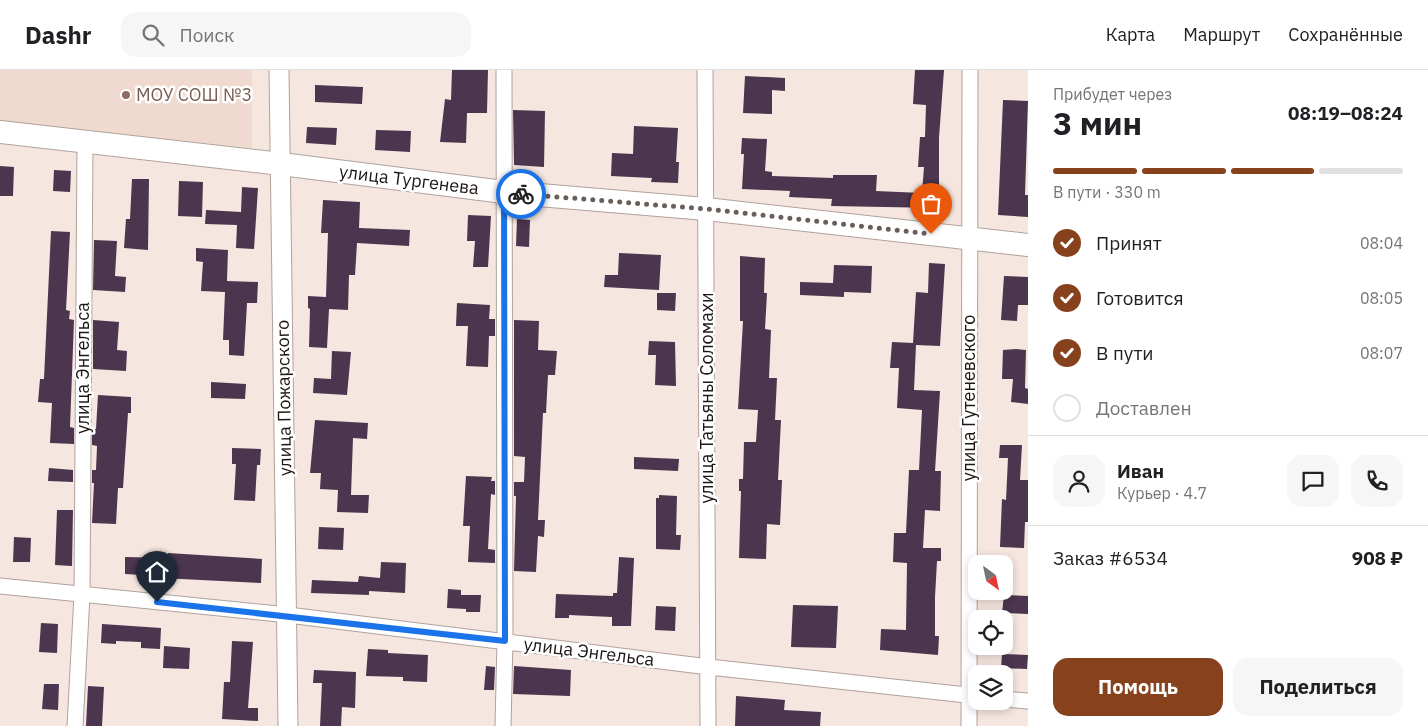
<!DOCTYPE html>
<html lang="ru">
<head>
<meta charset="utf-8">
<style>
	body { margin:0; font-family:"IBM Plex Sans",sans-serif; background:#f6f6f6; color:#202124; height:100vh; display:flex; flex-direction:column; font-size:19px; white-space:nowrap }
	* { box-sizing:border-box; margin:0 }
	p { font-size:16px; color:#757577 }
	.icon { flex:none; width:28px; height:28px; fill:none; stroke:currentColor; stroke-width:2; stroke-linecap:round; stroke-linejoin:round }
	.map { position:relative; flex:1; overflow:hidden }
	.side { display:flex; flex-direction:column; background:#fff; width:400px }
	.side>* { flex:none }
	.needle { width:32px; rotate:147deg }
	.controls { position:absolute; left:968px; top:485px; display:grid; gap:10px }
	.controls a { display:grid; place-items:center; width:45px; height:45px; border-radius:10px; background:#fff; box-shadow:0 2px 8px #0003; font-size:25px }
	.pin { position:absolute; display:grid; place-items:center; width:42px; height:42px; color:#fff; margin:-51px -21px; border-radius:50% 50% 50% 0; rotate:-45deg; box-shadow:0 0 5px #0007 }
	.pin .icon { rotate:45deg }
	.courier { position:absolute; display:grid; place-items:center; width:50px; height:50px; margin:-25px; border:4px solid #1a73e8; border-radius:50%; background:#fff; color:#222; box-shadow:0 1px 6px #0007 }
	.headline em { font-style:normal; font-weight:700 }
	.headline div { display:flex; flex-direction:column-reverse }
	.headline { display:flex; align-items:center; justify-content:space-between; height:85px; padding:0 25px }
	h1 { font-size:32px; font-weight:700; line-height:38px }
	.bar { display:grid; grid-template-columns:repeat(4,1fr); gap:8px 5px; align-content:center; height:60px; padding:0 25px }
	.bar i { height:6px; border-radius:4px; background:#e0e0e0 }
	.bar .on { background:#87411c }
	.bar p { grid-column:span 4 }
	.line { display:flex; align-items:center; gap:12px; padding:0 25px; border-top:1px solid #e0e0e0 }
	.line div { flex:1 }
	.round { display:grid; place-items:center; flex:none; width:52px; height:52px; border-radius:15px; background:#f6f6f6 }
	ol { padding:0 25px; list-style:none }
	li { display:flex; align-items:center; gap:15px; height:55px }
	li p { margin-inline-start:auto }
	li .icon { padding:5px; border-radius:50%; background:#87411c; color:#fff; stroke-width:4 }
	li:last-child { color:#757577 }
	li i { width:28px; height:28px; border:2px solid #e0e0e0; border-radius:50% }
	.button { display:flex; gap:10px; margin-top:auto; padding:10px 25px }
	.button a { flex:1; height:58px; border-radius:15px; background:#87411c; color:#fff; font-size:20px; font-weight:700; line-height:58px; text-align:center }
	.button a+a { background:#f6f6f6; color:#202124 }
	header { display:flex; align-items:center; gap:30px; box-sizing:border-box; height:70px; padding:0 25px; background:#fff; border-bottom:1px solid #e0e0e0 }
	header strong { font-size:24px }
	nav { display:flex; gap:28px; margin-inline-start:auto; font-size:18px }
	.search { width:350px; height:45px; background:#f6f6f6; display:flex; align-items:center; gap:12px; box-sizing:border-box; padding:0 18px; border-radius:15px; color:#757577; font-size:19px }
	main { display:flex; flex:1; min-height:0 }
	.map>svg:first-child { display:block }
	.built { fill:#f0d9cf }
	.building { fill:#4b354f }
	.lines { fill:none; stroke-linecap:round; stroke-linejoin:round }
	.minor-casing { stroke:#b0a29b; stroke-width:17 }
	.tertiary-casing { stroke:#b0a29b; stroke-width:21 }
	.secondary-casing { stroke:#b0a29b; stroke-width:24 }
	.minor { stroke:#fff; stroke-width:15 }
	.tertiary { stroke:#fff; stroke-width:19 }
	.secondary { stroke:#fff; stroke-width:22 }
	.done { stroke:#685f5b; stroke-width:5; stroke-dasharray:0 9 }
	.route { stroke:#1a73e8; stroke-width:6 }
	.education-dot { fill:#8d6e63; stroke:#fff; stroke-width:2 }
	.labels { text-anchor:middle; stroke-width:5; stroke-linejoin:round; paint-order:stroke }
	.education-label { font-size:18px; fill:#785e54; stroke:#fff; text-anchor:start }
	.street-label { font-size:18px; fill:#1c1714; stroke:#fff }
</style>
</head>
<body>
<header>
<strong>Dashr</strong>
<div class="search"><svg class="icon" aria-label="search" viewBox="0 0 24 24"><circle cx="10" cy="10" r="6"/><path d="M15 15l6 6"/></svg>Поиск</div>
<nav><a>Карта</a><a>Маршрут</a><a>Сохранённые</a></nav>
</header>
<main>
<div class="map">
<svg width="1028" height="656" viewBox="0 0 1028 656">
	<rect width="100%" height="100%" fill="#f5e6df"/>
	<path class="built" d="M0,0H252V78L0,51Z"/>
	<path class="building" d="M452,0H488L487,43H467L466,73L440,72L445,29L451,30Z
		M915,0H944L939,68V138L831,136L832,129L789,127L790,121L742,119L744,84H741L742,68L767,69L765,101L772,102V106L833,108V105H877L876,121L922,123L924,97H918L920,67H925L926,35L913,34Z
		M745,6L785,8V21L772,20V44L743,43Z
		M315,15L363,17L362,34L315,32Z
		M1003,30L1028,31L1025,125H1028V147L998,145Z
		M513,40L545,41L544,97L514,95Z
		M634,56L678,58L676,92H679L678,113L651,112L652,108L611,106L612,83L633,84Z
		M307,57L337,58L336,75L306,73Z
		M376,60L411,61L410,82L375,80Z
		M0,96L14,97L13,126H0Z
		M54,100L71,101L70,122L53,121Z
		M132,109H149L148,180L124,178L126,149H130Z
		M179,111L203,112L202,147L178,146Z
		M242,117L258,118L254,179L236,178L237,155L205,154L206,140L241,142Z
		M323,130L360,132L359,158L410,160L409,176L357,173L355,205H349L348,240L329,239L327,278L309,277L310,239L308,238V226L326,227L328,163H321Z
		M468,145L491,146L488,197H473L475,171H467Z
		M517,149L530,150L529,177L516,176Z
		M51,161L70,162L66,240L70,241L69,249L74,250L70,357L74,358V374L50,373L52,333L38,332L40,309H44Z
		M94,170L117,171L115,206L126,207L125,222L93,220Z
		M196,178L228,180L227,211L258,212L257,233H247L244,286L229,285V270H223L225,222L201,221L203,192L196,191Z
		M619,183L661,185L659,220L604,217L605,205H618Z
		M740,186L765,188L764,223H767L765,259L771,260L769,308H777L775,350H781L778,410H782L780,455L767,454L766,489L739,488L741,421H739V409H743L744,372H756L758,340L738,339L743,251H740Z
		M929,193L945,194L940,276L916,275L914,320L940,321L935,401H941L940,441L925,440L923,478H941V491H937L935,527V566H939L938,585L880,580L881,559L906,560L907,493L893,492L894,463H906L909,400H919L922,340L897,338L899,298H890L892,272L913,273L916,222L928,223Z
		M834,195L872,196L871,223L844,222V227L800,225V212L833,213Z
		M1004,206L1028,207V235H1018L1017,251L1001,250Z
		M657,223H676L675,241L657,240Z
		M457,233L490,235L489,249H495V266H489L488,297L466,296L468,256H456Z
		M93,250L119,252L117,280L127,281L126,301L93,299Z
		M514,250L539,251L538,280L557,281L555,305H548L546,343H543L538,450H545L544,467L538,466L536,502L514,501L516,426H514V412H524L525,387L514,386Z
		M649,271L675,272L676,316L655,315L656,285H648Z
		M1016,279L1026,280L1025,318L1028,319V334L1011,332L1013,309H1002L1003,280Z
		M332,281L351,282L347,325L313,323L314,308L331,309Z
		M211,312L246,314L245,329L211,328Z
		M98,325L131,327V343H128L123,418H118L116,454L92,453L94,413H92V400H96L97,376L92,375V358L96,359Z
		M315,350L368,353L367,369L353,368L351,425H369L368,443L337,442L338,420L320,419L321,403H310Z
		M1000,375H1022L1020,410H1028V452H1025L1024,478L1000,477L1002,429L1006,430L1008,388H999Z
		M232,378L261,379L260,395H257L255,431L234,430L236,394H232Z
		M634,387L679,389L678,401L634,399Z
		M49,398L73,400V412L48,411Z
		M466,406L492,407L491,411H495V425L491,424L488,479L495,480V493L468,492L470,456H463Z
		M659,425L677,426L676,465H681L680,480L656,479V428H659Z
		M57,440H73L72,496L55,495Z
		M319,457L344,458L343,480L318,479Z
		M14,467L31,468L30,492H13Z
		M168,483L262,489L261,513L141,507V505L125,504V487L168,488Z
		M619,487L634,488L631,556H612V547L569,545V548H555L556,524L613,526V523H617Z
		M381,492L406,493L405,523L369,521V525L311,523L312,510L358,512L359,506L380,508Z
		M448,519L461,520V525H481L480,542H466V539L447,538Z
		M1004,525L1028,526V544L1002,543Z
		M793,535L838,536L836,578L791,577Z
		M656,536L676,537L675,561L655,560Z
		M41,553L58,554L57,583L39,582Z
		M102,554L161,558L160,579L141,578V572L116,571V574L101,573Z
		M232,571L253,572L248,638H258V651L222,649L224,612H230Z
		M164,576L190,578L189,599L163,598Z
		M368,579L388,580V583L428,585L427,612L403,611V607L366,606Z
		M1002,584L1028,585L1027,599L1001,598Z
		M486,596L495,597L494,620H484Z
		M514,596L571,600L570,626L513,624Z
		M314,600L356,602L355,638L342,637L341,656H320L322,613H313Z
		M44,614H59L58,640L42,639Z
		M88,616L104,617L102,656H86Z
		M736,626L785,630L784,640L821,642L820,656H735Z"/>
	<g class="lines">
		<defs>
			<path id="minor" d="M705,0L708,656
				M0,516L288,545L709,597L976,626
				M1004,629L1028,631
				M75,656L82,525L85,72
				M503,656L505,571L504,0
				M969,656L970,0"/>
			<path id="tertiary" d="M279,0L288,656"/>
			<path id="secondary" d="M0,62L281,94L504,122L706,139L1028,175"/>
		</defs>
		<use href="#minor" class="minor-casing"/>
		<use href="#tertiary" class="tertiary-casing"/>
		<use href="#secondary" class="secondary-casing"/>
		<use href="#minor" class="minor"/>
		<use href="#tertiary" class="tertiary"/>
		<use href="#secondary" class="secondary"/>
	</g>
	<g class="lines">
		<path class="done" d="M521,124L706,139L931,164"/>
		<path class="route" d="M157,532L505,571L504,122L521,124"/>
	</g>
	<circle class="education-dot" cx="126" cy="25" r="5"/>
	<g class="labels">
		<g class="education-label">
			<text x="136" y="31">МОУ СОШ №3</text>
		</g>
		<g class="street-label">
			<text transform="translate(409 110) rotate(7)" y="6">улица Тургенева</text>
			<text transform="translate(83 298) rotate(-90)" y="6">улица Энгельса</text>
			<text transform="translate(284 328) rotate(-91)" y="6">улица Пожарского</text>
			<text transform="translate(707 328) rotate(-90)" y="6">улица Татьяны Соломахи</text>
			<text transform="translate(969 328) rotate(-90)" y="6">улица Гутеневского</text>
			<text transform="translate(589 582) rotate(7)" y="6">улица Энгельса</text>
		</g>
	</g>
</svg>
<div class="controls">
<a><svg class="needle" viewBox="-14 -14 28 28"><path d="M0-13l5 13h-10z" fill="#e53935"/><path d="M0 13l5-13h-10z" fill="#757577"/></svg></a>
<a><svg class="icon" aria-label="locate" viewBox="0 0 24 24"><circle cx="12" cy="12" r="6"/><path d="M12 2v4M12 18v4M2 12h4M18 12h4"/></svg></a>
<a><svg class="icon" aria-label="layers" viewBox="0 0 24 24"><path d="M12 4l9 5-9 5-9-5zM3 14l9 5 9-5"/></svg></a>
</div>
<div class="pin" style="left:931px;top:164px;background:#ea580c"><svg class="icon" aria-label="bag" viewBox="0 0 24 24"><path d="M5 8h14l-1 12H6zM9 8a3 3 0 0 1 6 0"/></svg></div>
<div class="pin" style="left:157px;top:532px;background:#1f2937"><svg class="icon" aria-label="home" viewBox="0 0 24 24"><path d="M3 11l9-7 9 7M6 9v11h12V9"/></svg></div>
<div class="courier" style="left:521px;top:124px"><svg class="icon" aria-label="bike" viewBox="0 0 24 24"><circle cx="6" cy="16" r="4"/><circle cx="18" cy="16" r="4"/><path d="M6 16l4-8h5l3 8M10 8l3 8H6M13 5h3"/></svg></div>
</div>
<section class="side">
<div class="headline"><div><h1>3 мин</h1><p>Прибудет через</p></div><em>08:19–08:24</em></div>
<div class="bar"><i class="on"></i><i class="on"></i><i class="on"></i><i></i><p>В пути · 330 m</p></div>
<ol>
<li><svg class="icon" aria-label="check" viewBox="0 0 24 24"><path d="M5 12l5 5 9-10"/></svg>Принят<p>08:04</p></li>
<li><svg class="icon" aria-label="check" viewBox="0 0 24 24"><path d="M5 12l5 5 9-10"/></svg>Готовится<p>08:05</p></li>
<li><svg class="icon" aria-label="check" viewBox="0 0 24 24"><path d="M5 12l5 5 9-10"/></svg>В пути<p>08:07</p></li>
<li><i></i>Доставлен</li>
</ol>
<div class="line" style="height:90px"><a class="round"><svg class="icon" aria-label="person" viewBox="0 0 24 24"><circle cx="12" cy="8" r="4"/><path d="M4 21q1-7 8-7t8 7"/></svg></a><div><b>Иван</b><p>Курьер · 4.7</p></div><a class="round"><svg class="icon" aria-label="chat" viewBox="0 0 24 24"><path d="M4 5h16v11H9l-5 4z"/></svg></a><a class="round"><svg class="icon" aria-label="phone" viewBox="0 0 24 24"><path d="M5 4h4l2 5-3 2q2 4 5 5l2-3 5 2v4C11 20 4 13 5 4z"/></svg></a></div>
<div class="line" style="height:65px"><div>Заказ #6534</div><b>908 ₽</b></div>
<div class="button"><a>Помощь</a><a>Поделиться</a></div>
</section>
</main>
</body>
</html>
